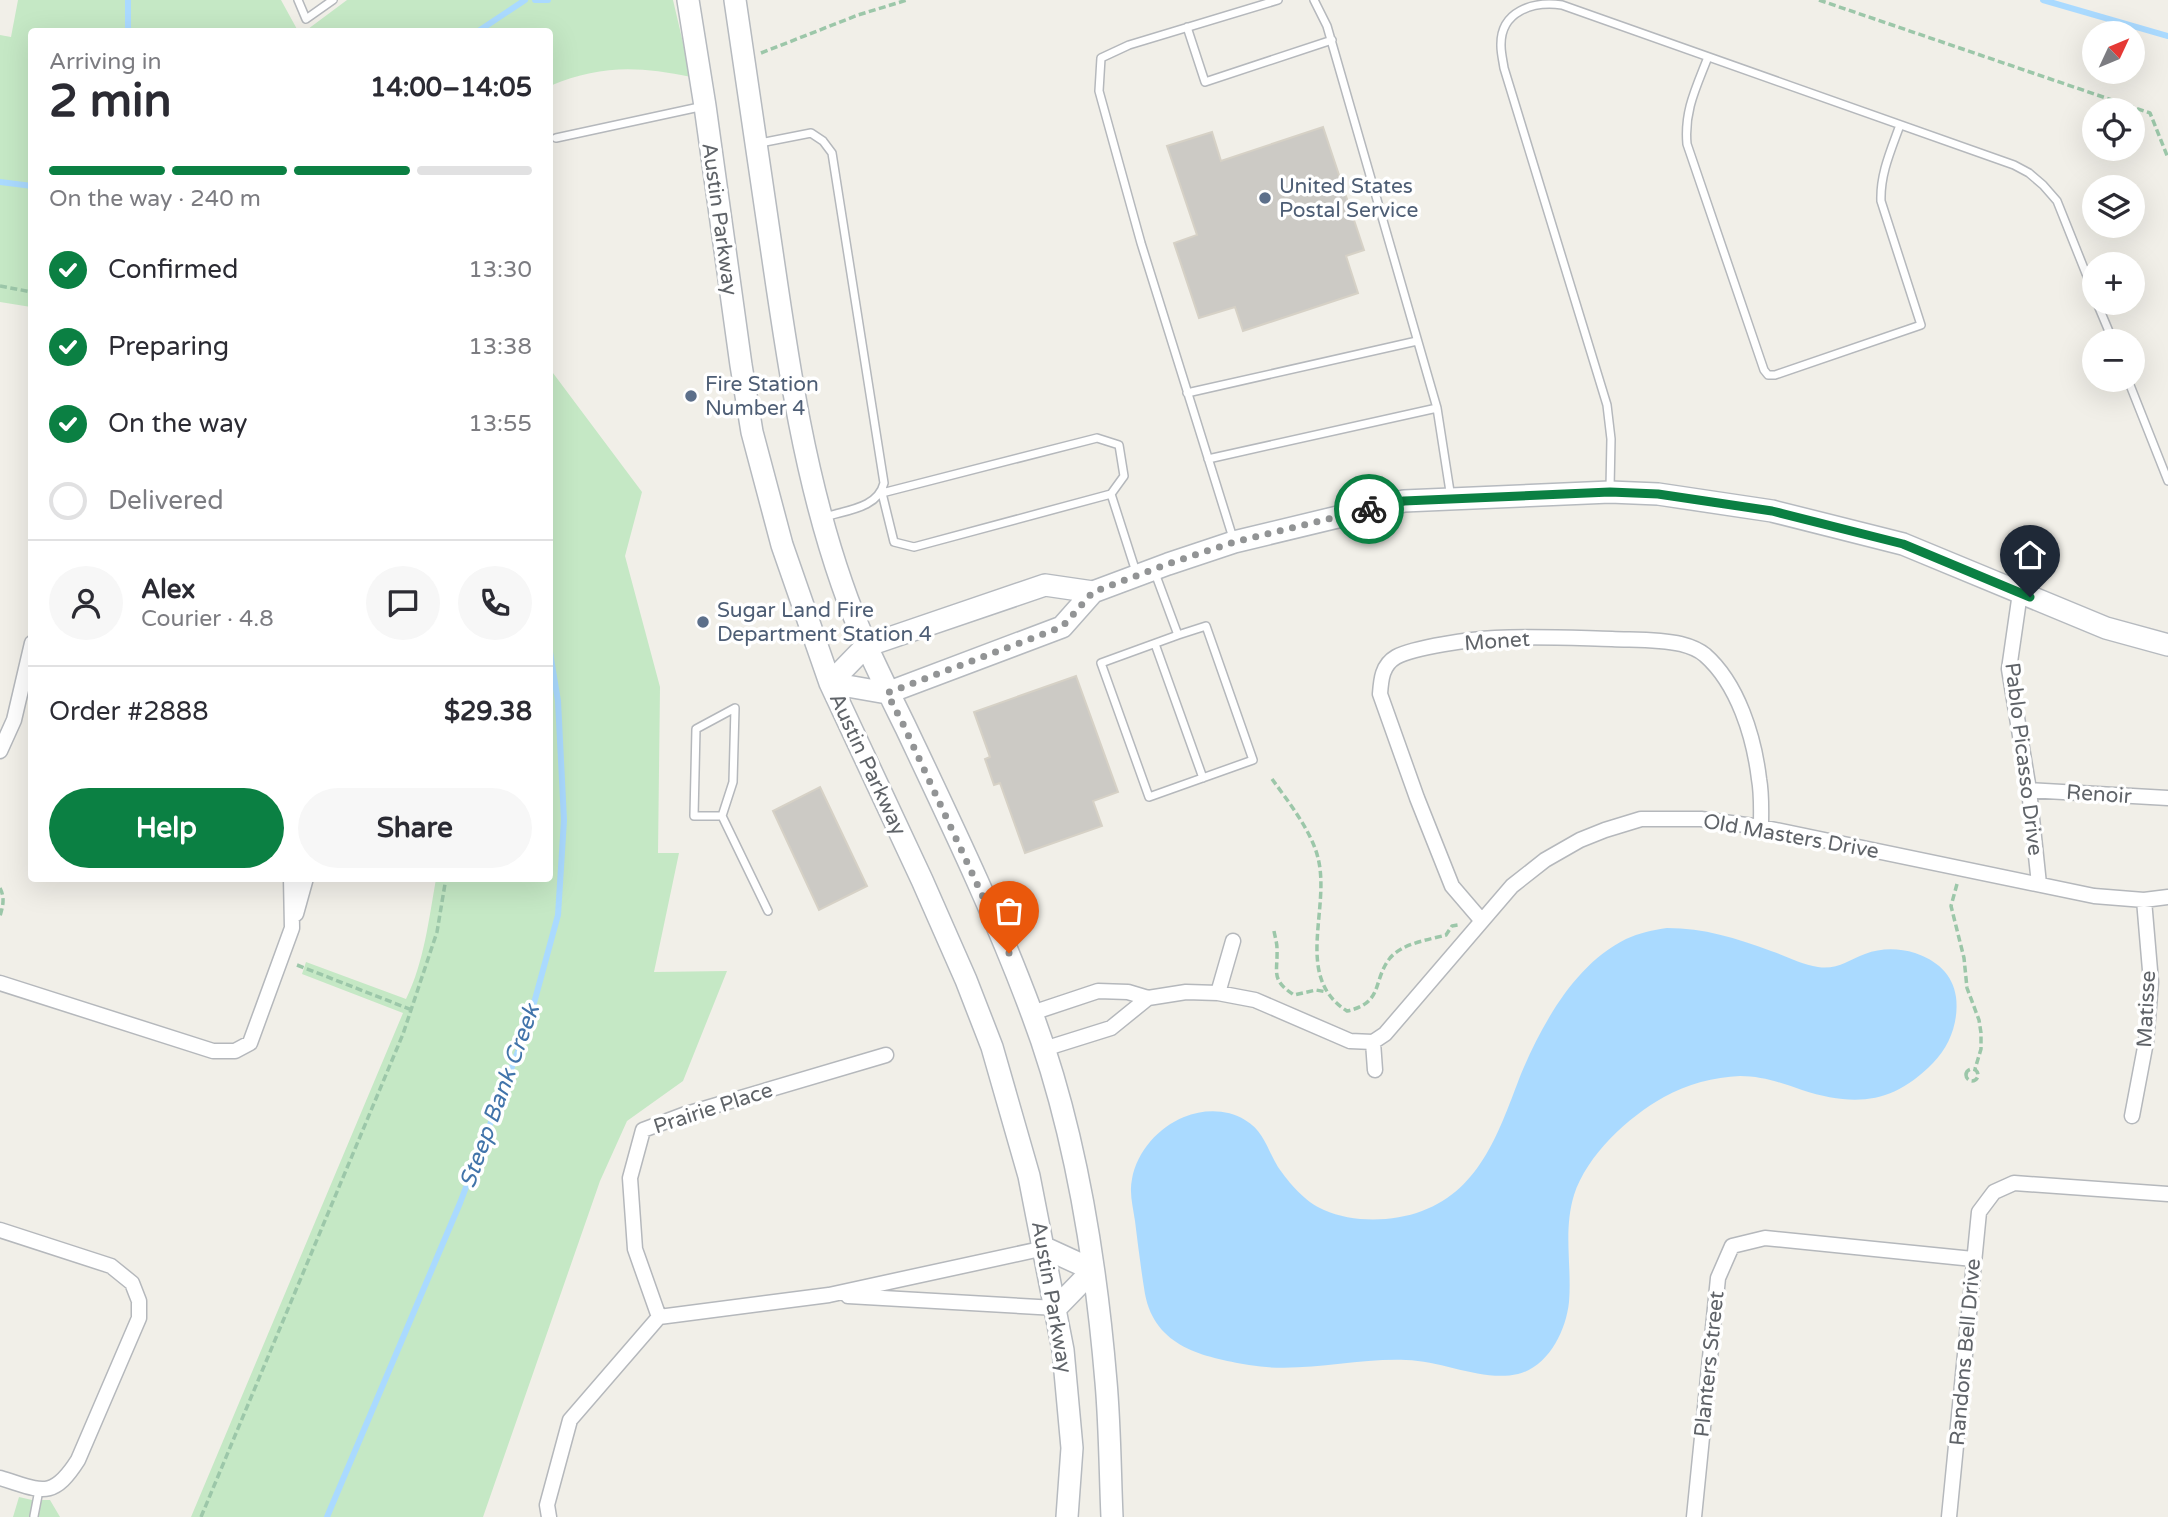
<!DOCTYPE html>
<html lang="en">
<head>
<meta charset="utf-8">
<style>
	body { margin:0; font-family:"Varela Round",sans-serif; background:#f7f7f7; color:#2b2b33; height:100vh; display:flex; flex-direction:column; font-size:26px; white-space:nowrap }
	* { box-sizing:border-box; margin:0 }
	p { font-size:23px; color:#7c7c81 }
	.icon { flex:none; width:38px; height:38px; fill:none; stroke:currentColor; stroke-width:2; stroke-linecap:round; stroke-linejoin:round }
	.map { position:relative; flex:1; overflow:hidden }
	.panel { position:absolute; left:28px; top:28px; width:525px; height:854px; display:flex; flex-direction:column; background:#fff; border-radius:7px; box-shadow:0 7px 28px #0002 }
	.panel>* { flex:none }
	.needle { width:46px; rotate:46deg }
	.fabs { position:absolute; left:2082px; top:21px; display:grid; gap:14px }
	.fabs a { display:grid; place-items:center; width:63px; height:63px; border-radius:50%; background:#fff; box-shadow:0 7px 28px #0002; font-size:35px }
	.pin { position:absolute; display:grid; place-items:center; width:60px; height:60px; color:#fff; margin:-72px -30px; border-radius:50% 50% 50% 0; rotate:-45deg; box-shadow:0 0 7px #0007 }
	.pin .icon { rotate:45deg }
	.courier { position:absolute; display:grid; place-items:center; width:70px; height:70px; margin:-35px; border:5px solid #0b8043; border-radius:50%; background:#fff; color:#222; box-shadow:0 2px 9px #0007 }
	.headline em { font-style:normal; font-weight:700 }
	.headline div { display:flex; flex-direction:column-reverse }
	.headline { display:flex; align-items:center; justify-content:space-between; height:119px; padding:0 21px }
	h1 { font-size:46px; font-weight:700; line-height:52px }
	.bar { display:grid; grid-template-columns:repeat(4,1fr); gap:10px 7px; align-content:center; height:84px; padding:0 21px }
	.bar i { height:9px; border-radius:5px; background:#e1e1e2 }
	.bar .selected { background:#0b8043 }
	.bar p { grid-column:span 4 }
	.line { display:flex; align-items:center; gap:18px; padding:0 21px; border-top:2px solid #e1e1e2 }
	.line div { flex:1 }
	.round { display:grid; place-items:center; flex:none; width:74px; height:74px; border-radius:37px; background:#f7f7f7 }
	ol { padding:0 21px; list-style:none }
	li { display:flex; align-items:center; gap:21px; height:77px }
	li p { margin-inline-start:auto }
	li .icon { padding:7px; border-radius:50%; background:#0b8043; color:#fff; stroke-width:4 }
	li:last-child { color:#7c7c81 }
	li i { width:38px; height:38px; border:4px solid #e1e1e2; border-radius:50% }
	.action { display:flex; gap:14px; margin-top:auto; padding:14px 21px }
	.action a { flex:1; height:80px; border-radius:42px; background:#0b8043; color:#fff; font-size:28px; font-weight:700; line-height:80px; text-align:center }
	.action a+a { background:#f7f7f7; color:#2b2b33 }
	.map>svg:first-child { display:block }
	.green { fill:#c5e8c5 }
	.water { fill:#aadaff }
	.lines { fill:none; stroke-linecap:round; stroke-linejoin:round }
	.stream { stroke:#aadaff; stroke-width:6 }
	.building { fill:#cccac5; stroke:#d6d1c6; stroke-width:2 }
	.lane-casing { stroke:#b5b8bc; stroke-width:10 }
	.street-casing { stroke:#b5b8bc; stroke-width:17 }
	.secondary-casing { stroke:#b6babf; stroke-width:24 }
	.path { stroke:#9cc7a9; stroke-width:3.5; stroke-dasharray:7 3.5; stroke-linecap:butt }
	.lane { stroke:#fff; stroke-width:7 }
	.street { stroke:#fff; stroke-width:14 }
	.secondary { stroke:#fff; stroke-width:21 }
	.done { stroke:#929495; stroke-width:7; stroke-dasharray:0 12.6 }
	.route { stroke:#0b8043; stroke-width:9 }
	.service-dot { fill:#5c6f8a; stroke:#fff; stroke-width:2.5 }
	.labels { text-anchor:middle; stroke-width:7; stroke-linejoin:round; paint-order:stroke }
	.service-label { font-size:21px; fill:#4e5e75; stroke:#fff; text-anchor:start }
	.street-label { font-size:21px; fill:#5f6368; stroke:#fff }
	.water-label { font-size:23px; font-style:italic; fill:#4174aa; stroke:#fff }
</style>
</head>
<body>
<div class="map">
<svg width="2168" height="1517" viewBox="0 0 2168 1517">
	<rect width="100%" height="100%" fill="#f1efe8"/>
	<path class="green" d="M18,0H281L298,31L32,32L31,307L0,302V35L11,37Z
		M347,0H673L691,77C638,66 600,65 550,86V32H304Z
		M550,369L642,492L625,556L660,687L658,853H679L654,972L727,971L683,1081L627,1121L600,1181L483,1517H191L403,1013L302,974L306,962L406,999C424,963 429,918 436,879L550,878Z
		M19,1497L32,1500H50L60,1517H13Z"/>
	<path class="water" d="M1667,928C1704,928 1736,938 1771,951C1786,956 1802,965 1818,967C1837,970 1849,960 1865,954C1881,948 1898,948 1915,953C1936,960 1953,974 1956,997C1959,1021 1950,1046 1933,1063C1893,1104 1855,1107 1802,1090C1782,1083 1762,1076 1740,1076C1714,1077 1687,1084 1664,1097C1628,1117 1587,1155 1574,1195C1563,1231 1572,1266 1569,1302C1566,1331 1548,1367 1518,1374C1483,1382 1443,1361 1406,1360C1353,1358 1301,1374 1249,1365C1203,1357 1155,1347 1145,1294C1141,1270 1138,1245 1135,1221C1133,1207 1129,1193 1132,1179C1137,1151 1159,1127 1184,1117C1204,1109 1227,1109 1245,1120C1264,1131 1267,1149 1278,1167C1289,1183 1305,1202 1324,1210C1353,1223 1393,1222 1422,1211C1482,1189 1500,1128 1521,1074C1542,1024 1575,964 1626,939C1639,933 1653,930 1667,928Z"/>
	<g class="lines">
		<path class="stream" d="M535,0H548
			M2043,0L2168,36
			M128,32V0
			M477,32L525,0
			M0,182L32,186
			M327,1517L460,1203L528,1025L558,915L564,820L558,701L550,652"/>
	</g>
	<path class="building" d="M1323,127L1364,250L1346,256L1358,293L1243,331L1235,307L1199,318L1174,243L1197,235L1167,146L1212,132L1221,161Z
		M1076,676L1118,792L1093,801L1102,826L1025,853L1000,783L994,785L985,759L990,757L974,712Z
		M820,787L867,886L819,910L773,811Z"/>
	<g class="lines">
		<defs>
			<path id="lane" d="M298,0L306,19L333,0
				M1314,0L1327,26L1437,408L1451,498
				M1187,27L1205,82L1332,40
				M1708,57C1696,88 1684,111 1687,144L1764,370L1768,375H1775L1921,325L1881,201C1880,174 1891,150 1900,125
				M556,138L704,106
				M760,143L811,133L823,141L832,153L884,483C878,508 847,510 825,517
				M2097,303L2113,341
				M2128,380L2168,481
				M1187,393L1417,341
				M1097,438L1119,445L1124,476L1111,494L914,547L894,542L882,493Z
				M1208,459L1437,408
				M1610,488L1611,439L1607,405L1504,68C1503,61 1501,53 1501,46C1500,11 1533,1 1562,5L2014,165L2029,173L2043,185L2057,201L2095,296
				M1111,494L1137,575
				M1233,538L1141,243L1099,91L1101,58L1129,45L1278,0
				M1155,573L1178,635L1206,626L1253,760L1149,797L1101,663L1178,635
				M1155,644L1203,778
				M722,816L733,782L735,708L696,729L694,816H722L768,911
				M34,1516L39,1490"/>
			<path id="street" d="M2020,593L2009,669L2029,790L2039,884
				M0,751L14,720L32,643
				M2029,790L2168,798
				M296,914L306,878
				M1482,921L1452,886L1417,798L1380,694C1381,680 1382,665 1396,657C1414,647 1473,639 1495,638C1534,636 1573,638 1612,639C1635,640 1659,639 1681,644C1689,646 1699,650 1705,655C1738,684 1754,737 1759,779C1762,795 1761,811 1761,827
				M0,983L213,1051H235L250,1043L292,928L291,878
				M1218,993L1233,941
				M1032,1013L1098,991L1128,992L1148,998L1186,992L1218,993L1255,1000L1350,1041L1373,1042L1385,1034L1512,886L1545,860L1580,840L1605,830L1641,819H1701L1761,827L2094,896L2144,900L2168,897
				M1373,1042L1375,1070
				M1044,1049L1111,1028L1148,998
				M2132,1116L2146,1042L2151,982L2144,900
				M0,1230L111,1266L132,1283L139,1301V1318L78,1460C52,1501 41,1490 0,1478
				M848,1296L1056,1308
				M659,1317L635,1249L630,1178L643,1130L683,1115L886,1055
				M549,1517L547,1505L570,1420L659,1317L829,1295L1045,1248
				M1694,1517L1718,1278L1732,1246L1765,1238L1973,1259
				M1949,1517L1979,1212L1994,1192L2014,1183L2168,1194"/>
			<path id="secondary" d="M688,0L705,106L741,365L752,432L782,545L830,683L922,880L966,980L992,1047L1029,1176L1063,1350L1072,1448L1067,1517
				M735,0C748,86 761,172 773,259C789,369 805,478 842,584C859,634 883,681 906,728C950,821 995,914 1031,1011C1074,1124 1096,1262 1106,1382C1110,1427 1110,1472 1112,1517
				M830,683L887,693L1062,627L1093,592L1168,564L1234,542L1404,501L1610,492L1658,494L1772,511L1903,544L2106,628L2168,645
				M830,683L866,646L1045,585L1093,592
				M1045,1248L1093,1270L1056,1308"/>
		</defs>
		<use href="#lane" class="lane-casing"/>
		<use href="#street" class="street-casing"/>
		<use href="#secondary" class="secondary-casing"/>
		<path class="path" d="M1819,0L2150,113L2168,158
			M761,53L858,15L907,0
			M0,286L32,292
			M1272,779C1288,801 1312,832 1318,858C1331,909 1293,977 1347,1011C1384,1003 1372,981 1390,958C1403,943 1428,940 1446,935L1452,926L1458,925
			M1957,884L1951,906L1964,958L1967,988L1979,1020L1981,1033V1049L1975,1069
			M0,888C5,898 3,906 0,916
			M1274,931C1275,937 1277,943 1277,948C1278,973 1270,979 1294,995L1316,990L1327,992
			M297,965L412,1010
			M1966 1075a6 6 0 1 1 12 0a6 6 0 1 1-12 0Z
			M201,1517L403,1034L437,932L446,878"/>
		<use href="#lane" class="lane"/>
		<use href="#street" class="street"/>
		<use href="#secondary" class="secondary"/>
	</g>
	<g class="lines">
		<path class="done" d="M1009,953L904,726L887,693L1062,627L1093,592L1168,564L1234,542L1369,509"/>
		<path class="route" d="M1369,509L1404,501L1610,492L1658,494L1772,511L1903,544L2030,597"/>
	</g>
	<g class="service-dot">
		<circle cx="1265" cy="198" r="7"/>
		<circle cx="691" cy="396" r="7"/>
		<circle cx="703" cy="622" r="7"/>
	</g>
	<g class="labels">
		<g class="service-label">
			<text x="1279" y="193">United States<tspan x="1279" dy="24">Postal Service</tspan></text>
			<text x="705" y="391">Fire Station<tspan x="705" dy="24">Number 4</tspan></text>
			<text x="717" y="617">Sugar Land Fire<tspan x="717" dy="24">Department Station 4</tspan></text>
		</g>
		<g class="street-label">
			<text transform="translate(720 219) rotate(82)" y="7">Austin Parkway</text>
			<text transform="translate(1497 641) rotate(-4)" y="7">Monet</text>
			<text transform="translate(2024 759) rotate(83)" y="7">Pablo Picasso Drive</text>
			<text transform="translate(868 764) rotate(65)" y="7">Austin Parkway</text>
			<text transform="translate(2099 794) rotate(4)" y="7">Renoir</text>
			<text transform="translate(1791 836) rotate(10)" y="7">Old Masters Drive</text>
			<text transform="translate(2146 1009) rotate(-87)" y="7">Matisse</text>
			<text transform="translate(713 1108) rotate(-18)" y="7">Prairie Place</text>
			<text transform="translate(1052 1297) rotate(80)" y="7">Austin Parkway</text>
			<text transform="translate(1965 1352) rotate(-85)" y="7">Randons Bell Drive</text>
			<text transform="translate(1709 1364) rotate(-84)" y="7">Planters Street</text>
		</g>
		<g class="water-label">
			<text transform="translate(499 1096) rotate(-70)" y="8">Steep Bank Creek</text>
		</g>
	</g>
</svg>
<div class="fabs">
<a><svg class="needle" viewBox="-14 -14 28 28"><path d="M0-13l5 13h-10z" fill="#e53935"/><path d="M0 13l5-13h-10z" fill="#7c7c81"/></svg></a>
<a><svg class="icon" aria-label="locate" viewBox="0 0 24 24"><circle cx="12" cy="12" r="6"/><path d="M12 2v4M12 18v4M2 12h4M18 12h4"/></svg></a>
<a><svg class="icon" aria-label="layers" viewBox="0 0 24 24"><path d="M12 4l9 5-9 5-9-5zM3 14l9 5 9-5"/></svg></a>
<a>+</a>
<a>−</a>
</div>
<div class="pin" style="left:1009px;top:953px;background:#ea580c"><svg class="icon" aria-label="bag" viewBox="0 0 24 24"><path d="M5 8h14l-1 12H6zM9 8a3 3 0 0 1 6 0"/></svg></div>
<div class="pin" style="left:2030px;top:597px;background:#1f2937"><svg class="icon" aria-label="home" viewBox="0 0 24 24"><path d="M3 11l9-7 9 7M6 9v11h12V9"/></svg></div>
<div class="courier" style="left:1369px;top:509px"><svg class="icon" aria-label="bike" viewBox="0 0 24 24"><circle cx="6" cy="16" r="4"/><circle cx="18" cy="16" r="4"/><path d="M6 16l4-8h5l3 8M10 8l3 8H6M13 5h3"/></svg></div>
<section class="panel">
<div class="headline"><div><h1>2 min</h1><p>Arriving in</p></div><em>14:00–14:05</em></div>
<div class="bar"><i class="selected"></i><i class="selected"></i><i class="selected"></i><i></i><p>On the way · 240 m</p></div>
<ol>
<li><svg class="icon" aria-label="check" viewBox="0 0 24 24"><path d="M5 12l5 5 9-10"/></svg>Confirmed<p>13:30</p></li>
<li><svg class="icon" aria-label="check" viewBox="0 0 24 24"><path d="M5 12l5 5 9-10"/></svg>Preparing<p>13:38</p></li>
<li><svg class="icon" aria-label="check" viewBox="0 0 24 24"><path d="M5 12l5 5 9-10"/></svg>On the way<p>13:55</p></li>
<li><i></i>Delivered</li>
</ol>
<div class="line" style="height:126px"><a class="round"><svg class="icon" aria-label="person" viewBox="0 0 24 24"><circle cx="12" cy="8" r="4"/><path d="M4 21q1-7 8-7t8 7"/></svg></a><div><b>Alex</b><p>Courier · 4.8</p></div><a class="round"><svg class="icon" aria-label="chat" viewBox="0 0 24 24"><path d="M4 5h16v11H9l-5 4z"/></svg></a><a class="round"><svg class="icon" aria-label="phone" viewBox="0 0 24 24"><path d="M5 4h4l2 5-3 2q2 4 5 5l2-3 5 2v4C11 20 4 13 5 4z"/></svg></a></div>
<div class="line" style="height:91px"><div>Order #2888</div><b>$29.38</b></div>
<div class="action"><a>Help</a><a>Share</a></div>
</section>
</div>
</body>
</html>
